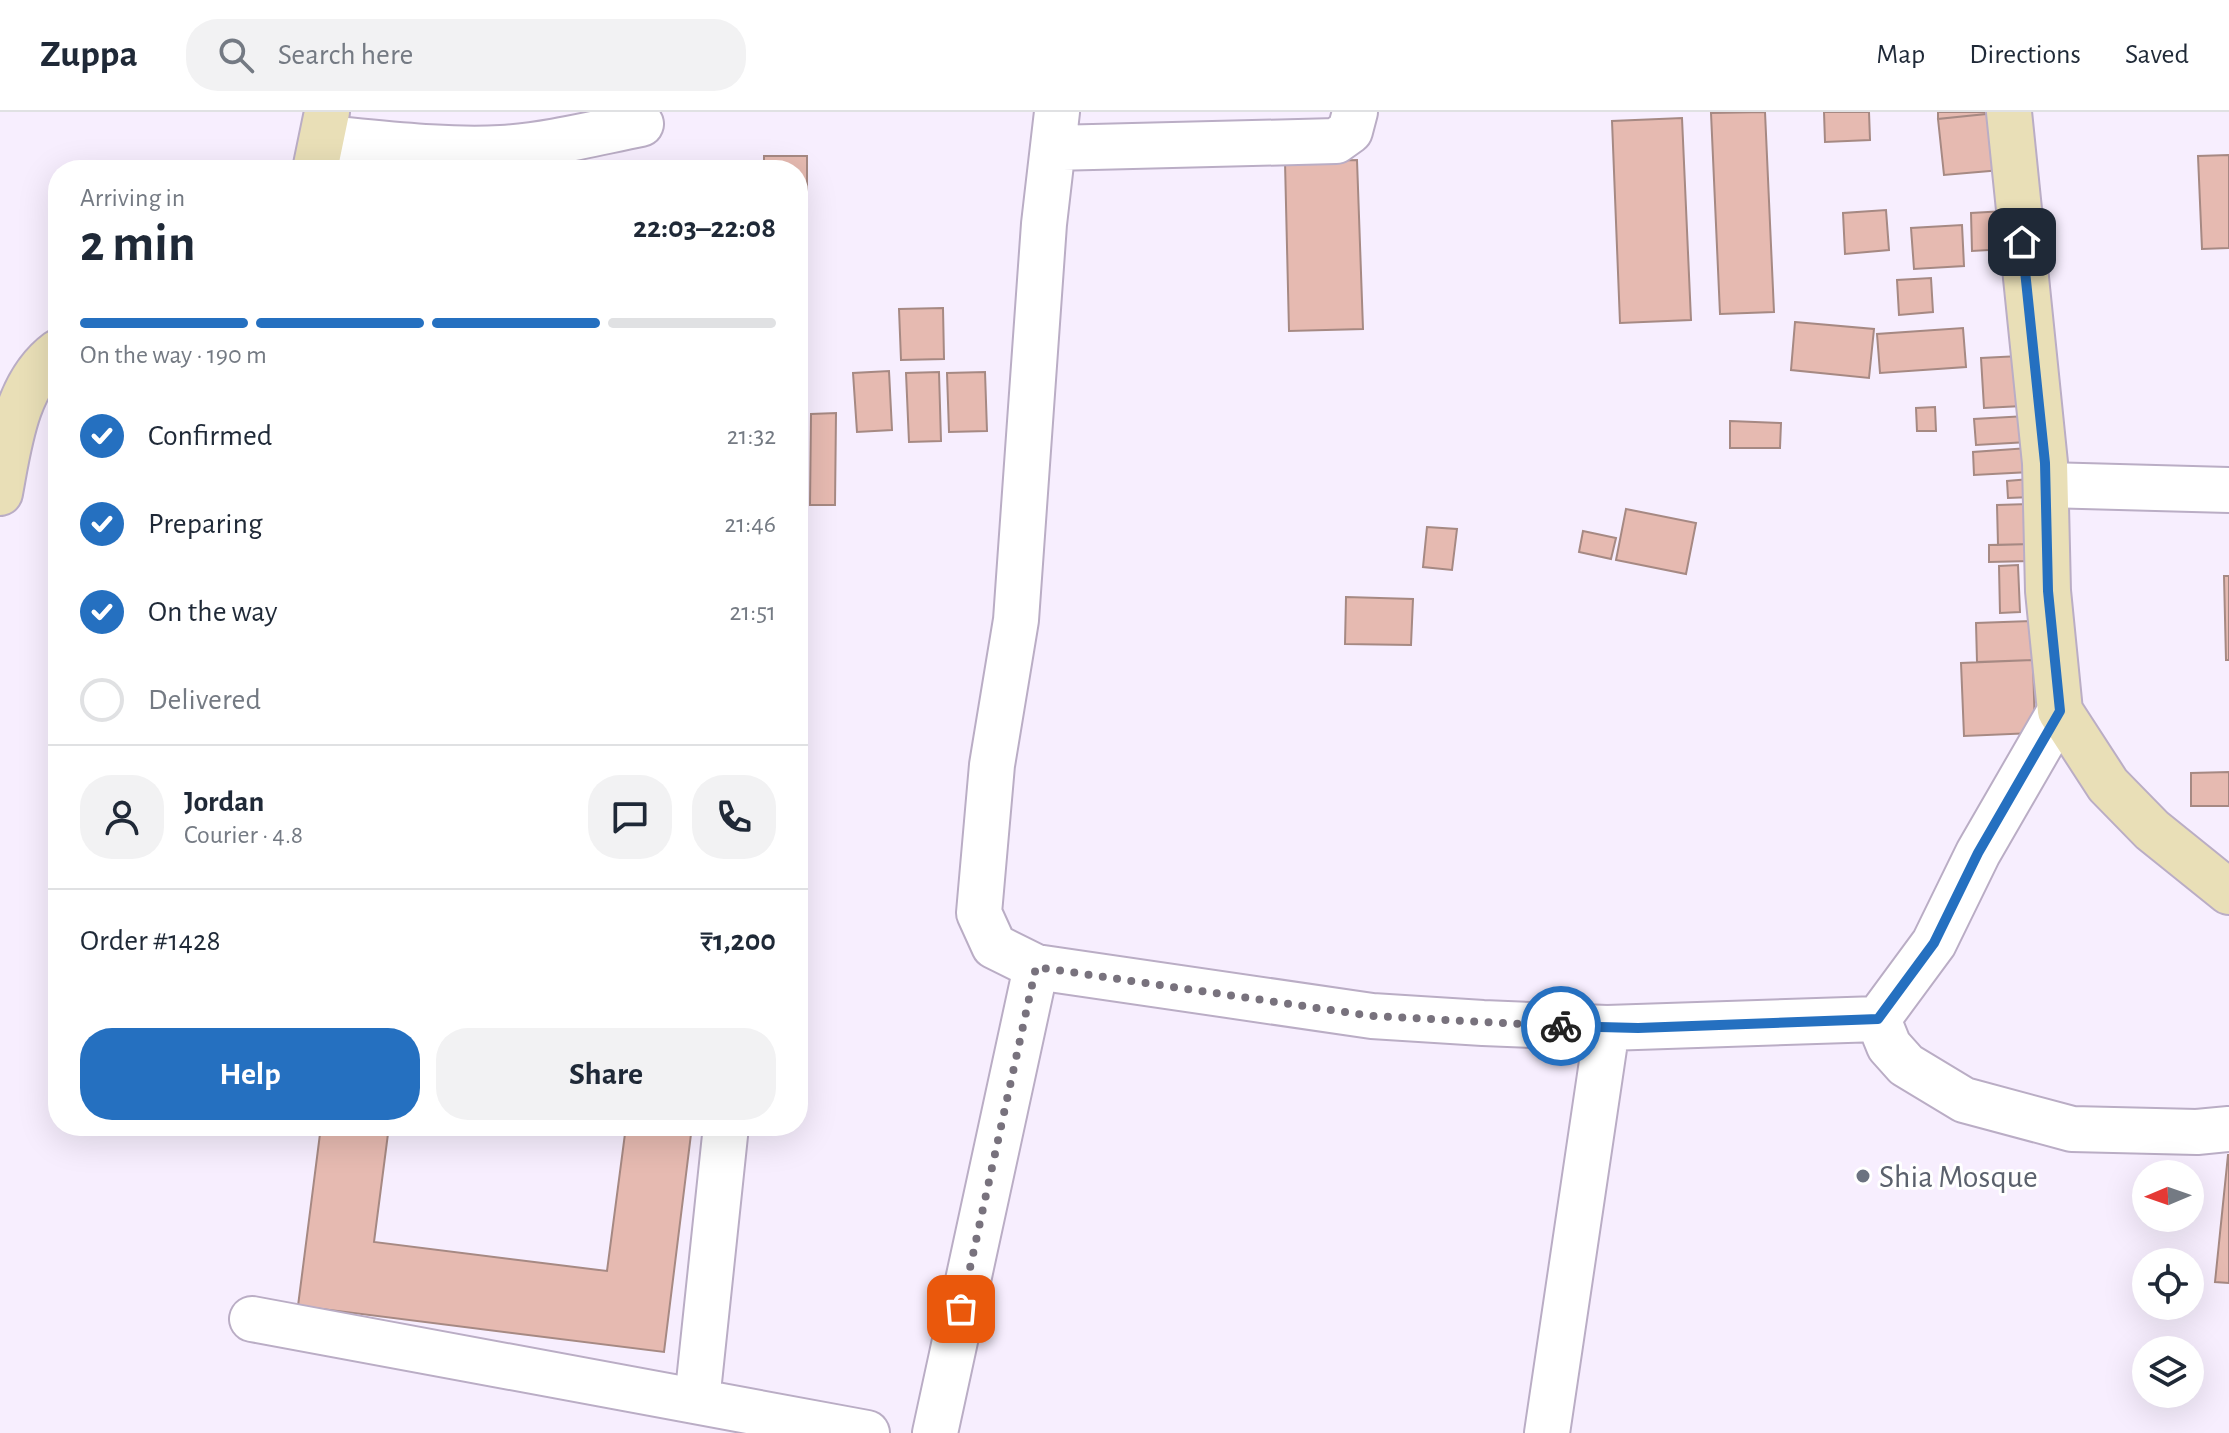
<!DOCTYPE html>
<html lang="en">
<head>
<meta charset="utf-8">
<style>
	body { margin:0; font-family:"Alegreya Sans",sans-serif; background:#f2f2f3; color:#1f2937; height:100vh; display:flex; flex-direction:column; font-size:30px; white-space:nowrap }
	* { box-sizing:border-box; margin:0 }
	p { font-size:26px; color:#747a83 }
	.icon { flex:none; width:44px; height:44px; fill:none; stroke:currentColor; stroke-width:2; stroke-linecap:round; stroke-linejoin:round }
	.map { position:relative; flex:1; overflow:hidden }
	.side { position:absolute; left:48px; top:48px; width:760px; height:976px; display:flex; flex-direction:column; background:#fff; border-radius:32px; box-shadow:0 8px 32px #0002 }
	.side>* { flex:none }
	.needle { width:52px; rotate:268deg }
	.fabs { position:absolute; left:2132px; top:1048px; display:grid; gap:16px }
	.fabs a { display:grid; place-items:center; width:72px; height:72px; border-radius:50%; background:#fff; box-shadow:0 8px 32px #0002; font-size:40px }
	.pin { position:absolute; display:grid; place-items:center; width:68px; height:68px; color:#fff; margin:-34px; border-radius:16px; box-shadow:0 4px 12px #0006 }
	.courier { position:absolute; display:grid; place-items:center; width:80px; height:80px; margin:-40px; border:6px solid #2570c0; border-radius:50%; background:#fff; color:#222; box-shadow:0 2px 10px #0007 }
	.head em { font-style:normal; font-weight:700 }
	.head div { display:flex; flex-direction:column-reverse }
	.head { display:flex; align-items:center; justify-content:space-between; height:136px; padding:0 32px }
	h1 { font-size:52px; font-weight:700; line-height:60px }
	.bar { display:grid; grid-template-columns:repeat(4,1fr); gap:12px 8px; align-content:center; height:96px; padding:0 32px }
	.bar i { height:10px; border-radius:6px; background:#e0e1e3 }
	.bar .current { background:#2570c0 }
	.bar p { grid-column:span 4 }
	.line { display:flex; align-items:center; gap:20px; padding:0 32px; border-top:2px solid #e0e1e3 }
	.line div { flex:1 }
	.round { display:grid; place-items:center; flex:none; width:84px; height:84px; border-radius:32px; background:#f2f2f3 }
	ol { padding:0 32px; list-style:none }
	li { display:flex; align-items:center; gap:24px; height:88px }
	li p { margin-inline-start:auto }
	li .icon { padding:8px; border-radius:50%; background:#2570c0; color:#fff; stroke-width:4 }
	li:last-child { color:#747a83 }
	li i { width:44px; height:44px; border:4px solid #e0e1e3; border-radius:50% }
	.button { display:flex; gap:16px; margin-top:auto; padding:16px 32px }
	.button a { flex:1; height:92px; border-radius:32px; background:#2570c0; color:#fff; font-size:32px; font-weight:700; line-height:92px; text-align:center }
	.button a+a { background:#f2f2f3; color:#1f2937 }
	header { display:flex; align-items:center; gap:48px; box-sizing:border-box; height:112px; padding:0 40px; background:#fff; border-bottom:2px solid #e0e1e3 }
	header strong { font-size:38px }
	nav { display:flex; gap:44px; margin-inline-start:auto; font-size:28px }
	.search { width:560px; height:72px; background:#f2f2f3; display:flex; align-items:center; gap:20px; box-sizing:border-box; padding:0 28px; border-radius:32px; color:#747a83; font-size:30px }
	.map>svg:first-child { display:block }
	.building { fill:#e6bab1; stroke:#a68983; stroke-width:2 }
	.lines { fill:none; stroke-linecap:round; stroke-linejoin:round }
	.street-casing { stroke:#baadc5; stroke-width:48 }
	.secondary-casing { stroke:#baadc5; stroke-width:48 }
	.street { stroke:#fff; stroke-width:44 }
	.secondary { stroke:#e9dfb7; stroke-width:44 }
	.done { stroke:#78727d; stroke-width:8; stroke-dasharray:0 14.4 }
	.route { stroke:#2570c0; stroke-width:10 }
	.worship-dot { fill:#6b7280; stroke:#fff; stroke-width:3 }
	.labels { text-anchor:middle; stroke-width:6; stroke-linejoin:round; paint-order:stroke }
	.worship-label { font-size:32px; fill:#5b616d; stroke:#fff; text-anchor:start }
</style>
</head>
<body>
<header>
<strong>Zuppa</strong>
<div class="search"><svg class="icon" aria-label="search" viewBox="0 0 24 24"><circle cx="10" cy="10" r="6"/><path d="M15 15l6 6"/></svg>Search here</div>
<nav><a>Map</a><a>Directions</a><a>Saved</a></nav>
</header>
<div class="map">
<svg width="2229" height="1321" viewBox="0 0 2229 1321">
	<rect width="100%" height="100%" fill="#f7eefe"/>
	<path class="building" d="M1765,0L1774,200L1720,202L1711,1Z
		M1824,0H1869L1870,28L1825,30Z
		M1938,0H1996V1L1938,7Z
		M1996,1L2001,58L1944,63L1938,7Z
		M1682,6L1691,208L1620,211L1612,9Z
		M2229,43V136L2202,137L2198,44Z
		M764,44H807V101L798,102V58H764Z
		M1357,48L1363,217L1289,219L1285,50Z
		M1886,98L1889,138L1845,142L1843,101Z
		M2005,99L2006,137L1972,139L1971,101Z
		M1962,113L1964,154L1914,157L1911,116Z
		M1931,166L1933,200L1899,203L1897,168Z
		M943,196L944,247L901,248L899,197Z
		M1795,210L1874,217L1869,266L1791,258Z
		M1963,216L1966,255L1880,261L1877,222Z
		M2020,244L2022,294L1984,296L1981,246Z
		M889,259L892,318L857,320L853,261Z
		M939,260L941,329L909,330L906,261Z
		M985,260L987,319L949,320L947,261Z
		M1935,295L1936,319H1917L1916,296Z
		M836,301L835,393H810L811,302Z
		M2026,304L2028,330L1976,333L1974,307Z
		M1730,309L1781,311L1780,336H1730Z
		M2028,336L2030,360L1974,363L1973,340Z
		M2030,367L2032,385L2008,386L2007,369Z
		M2029,392L2031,432L1998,433L1997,393Z
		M1626,397L1696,411L1686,462L1616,448Z
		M1427,415L1457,417L1452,458L1423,455Z
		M1583,419L1616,426L1611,447L1579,440Z
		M2031,432V449L1989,450V433Z
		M2018,453L2020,500L2000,501L1999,454Z
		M2224,464H2229V548H2226Z
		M1346,485L1413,487L1411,533L1345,532Z
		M2031,509L2033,548L1977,550L1976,511Z
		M2033,548L2035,621L1964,624L1961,551Z
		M2229,660V694H2191V661Z
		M321,1014H389L374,1130L607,1159L626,1014H692L664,1240L298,1194Z
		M2228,1043H2229V1171L2215,1170Z"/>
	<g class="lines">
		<defs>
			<path id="street" d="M1057,0L1044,112L1016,508L992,653L979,801L994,834L1036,855L1372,904L1483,911L1607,916L1878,907L1934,831L1978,741L2060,599
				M323,26C382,31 442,39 501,36C549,33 595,21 641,12
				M1053,36L1336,29L1350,19L1355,0
				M2046,373L2229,378
				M1878,907L1889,934L1906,953L1964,988L2072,1017L2197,1020L2229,1017
				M252,1207L867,1321
				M697,1289L726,1014
				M935,1321L1036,855
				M1547,1321L1607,916"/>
			<path id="secondary" d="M2009,0L2045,351L2048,479L2060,599L2108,673L2152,718L2229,780
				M315,58L327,0
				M0,381C9,333 16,271 58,240"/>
		</defs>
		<use href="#street" class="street-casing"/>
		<use href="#secondary" class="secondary-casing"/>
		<use href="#street" class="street"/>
		<use href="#secondary" class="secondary"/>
	</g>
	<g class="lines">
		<path class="done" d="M961,1197L1036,855L1372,904L1561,914"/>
		<path class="route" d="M1561,914L1638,916L1878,907L1934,831L1978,741L2060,599L2048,479L2045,351L2022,130"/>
	</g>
	<circle class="worship-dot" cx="1863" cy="1064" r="8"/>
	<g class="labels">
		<g class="worship-label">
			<text x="1879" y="1075">Shia Mosque</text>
		</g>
	</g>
</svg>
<div class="fabs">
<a><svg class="needle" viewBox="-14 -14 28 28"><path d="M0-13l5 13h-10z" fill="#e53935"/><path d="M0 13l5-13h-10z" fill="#747a83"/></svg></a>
<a><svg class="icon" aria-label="locate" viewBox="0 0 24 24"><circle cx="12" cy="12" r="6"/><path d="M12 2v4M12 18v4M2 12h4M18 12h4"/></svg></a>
<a><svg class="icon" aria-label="layers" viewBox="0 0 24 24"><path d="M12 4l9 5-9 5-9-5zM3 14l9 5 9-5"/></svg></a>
</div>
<div class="pin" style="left:961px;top:1197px;background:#ea580c"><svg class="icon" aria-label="bag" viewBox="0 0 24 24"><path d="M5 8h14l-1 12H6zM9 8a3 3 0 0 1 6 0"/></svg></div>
<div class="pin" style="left:2022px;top:130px;background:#1f2937"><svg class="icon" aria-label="home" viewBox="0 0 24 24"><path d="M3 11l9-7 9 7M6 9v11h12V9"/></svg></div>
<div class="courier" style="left:1561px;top:914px"><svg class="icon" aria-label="bike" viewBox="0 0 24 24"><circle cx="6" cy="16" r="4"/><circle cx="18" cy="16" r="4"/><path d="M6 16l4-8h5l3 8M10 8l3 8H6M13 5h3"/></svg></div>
<section class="side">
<div class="head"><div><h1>2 min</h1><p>Arriving in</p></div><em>22:03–22:08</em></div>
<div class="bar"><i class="current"></i><i class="current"></i><i class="current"></i><i></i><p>On the way · 190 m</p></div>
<ol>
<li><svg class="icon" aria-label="check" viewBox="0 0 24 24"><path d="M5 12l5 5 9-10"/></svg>Confirmed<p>21:32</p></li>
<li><svg class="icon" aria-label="check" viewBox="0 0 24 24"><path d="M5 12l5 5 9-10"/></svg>Preparing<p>21:46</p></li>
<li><svg class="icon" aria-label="check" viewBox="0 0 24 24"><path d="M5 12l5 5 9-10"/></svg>On the way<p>21:51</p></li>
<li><i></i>Delivered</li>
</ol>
<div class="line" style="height:144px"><a class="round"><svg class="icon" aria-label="person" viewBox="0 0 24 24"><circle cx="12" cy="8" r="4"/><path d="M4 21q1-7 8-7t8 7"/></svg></a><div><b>Jordan</b><p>Courier · 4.8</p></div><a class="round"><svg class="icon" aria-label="chat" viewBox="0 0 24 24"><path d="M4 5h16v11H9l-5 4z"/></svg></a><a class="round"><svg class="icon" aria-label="phone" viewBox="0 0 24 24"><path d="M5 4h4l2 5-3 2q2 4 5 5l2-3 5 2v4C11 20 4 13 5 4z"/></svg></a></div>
<div class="line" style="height:104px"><div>Order #1428</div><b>₹1,200</b></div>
<div class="button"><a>Help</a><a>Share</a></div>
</section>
</div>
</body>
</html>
